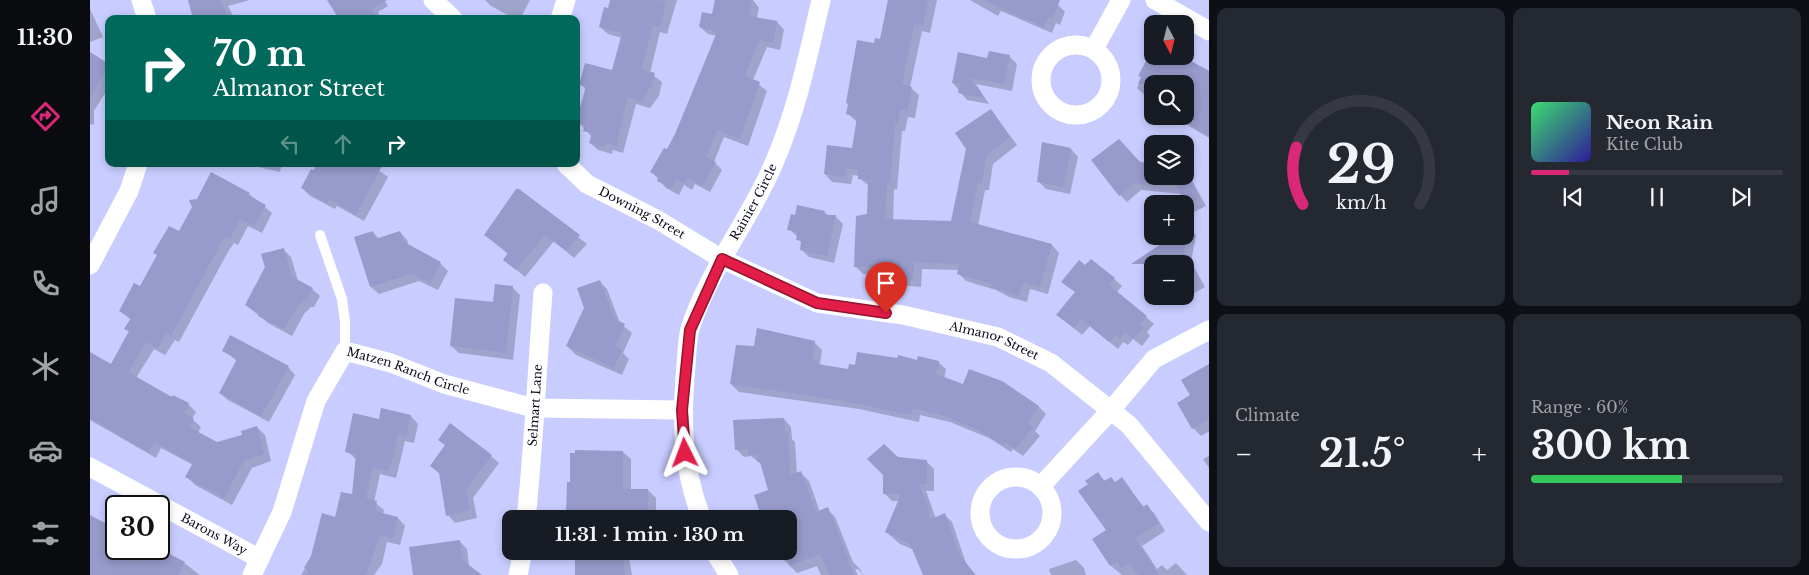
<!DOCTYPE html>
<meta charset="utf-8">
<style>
:root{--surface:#171b24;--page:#242831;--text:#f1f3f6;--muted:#9ea1a6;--line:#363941;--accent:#db2777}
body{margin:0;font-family:"Libre Baskerville",serif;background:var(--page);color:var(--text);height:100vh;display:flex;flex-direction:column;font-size:19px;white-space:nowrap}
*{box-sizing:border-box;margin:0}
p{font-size:16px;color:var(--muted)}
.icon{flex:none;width:28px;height:28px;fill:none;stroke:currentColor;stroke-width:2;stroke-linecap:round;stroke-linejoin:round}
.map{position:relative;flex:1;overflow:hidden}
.sheet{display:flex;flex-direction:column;gap:8px;padding:8px;background:#0d0f14;width:600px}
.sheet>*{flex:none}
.hud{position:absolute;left:15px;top:15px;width:475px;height:152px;border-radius:10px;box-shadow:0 2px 8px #0003;background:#00695c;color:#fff;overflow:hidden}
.needle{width:32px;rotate:173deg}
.fabs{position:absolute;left:1054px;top:15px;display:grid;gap:10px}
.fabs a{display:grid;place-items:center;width:50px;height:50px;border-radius:10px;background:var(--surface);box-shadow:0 2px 8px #0003;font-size:25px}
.speed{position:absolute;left:15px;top:495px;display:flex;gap:10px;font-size:25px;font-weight:700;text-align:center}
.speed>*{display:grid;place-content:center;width:65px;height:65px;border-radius:50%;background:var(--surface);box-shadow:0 2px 8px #0003;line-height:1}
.speed .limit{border:2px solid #111;border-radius:8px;background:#fff;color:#111}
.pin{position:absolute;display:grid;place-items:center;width:42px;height:42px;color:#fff;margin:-51px -21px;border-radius:50% 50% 50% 0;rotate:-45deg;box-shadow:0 0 5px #0007}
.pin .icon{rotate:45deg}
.me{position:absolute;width:55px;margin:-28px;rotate:357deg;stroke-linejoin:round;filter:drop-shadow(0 0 4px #0008)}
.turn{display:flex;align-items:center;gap:18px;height:105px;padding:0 25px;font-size:22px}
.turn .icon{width:65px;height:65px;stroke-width:2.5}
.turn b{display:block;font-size:35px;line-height:42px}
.lanes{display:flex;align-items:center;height:48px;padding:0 25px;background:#0003;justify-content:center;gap:25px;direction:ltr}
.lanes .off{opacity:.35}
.big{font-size:38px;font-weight:700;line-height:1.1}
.sheet .tile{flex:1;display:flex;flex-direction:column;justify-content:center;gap:8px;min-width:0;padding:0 18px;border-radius:10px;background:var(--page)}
.sheet .dial{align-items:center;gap:0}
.dial svg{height:130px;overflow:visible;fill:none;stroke:var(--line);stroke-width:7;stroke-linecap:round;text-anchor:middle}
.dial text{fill:var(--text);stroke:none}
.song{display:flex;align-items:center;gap:15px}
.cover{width:60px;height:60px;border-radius:8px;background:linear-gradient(135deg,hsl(140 70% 55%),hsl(250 70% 35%))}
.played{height:5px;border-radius:2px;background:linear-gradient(90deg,var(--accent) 15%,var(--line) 15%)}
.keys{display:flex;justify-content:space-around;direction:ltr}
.heat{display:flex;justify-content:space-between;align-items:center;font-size:28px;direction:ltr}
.charge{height:8px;border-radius:4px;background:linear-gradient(90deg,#34c759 60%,var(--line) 0)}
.sheet .tiles{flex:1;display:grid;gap:8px;grid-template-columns:repeat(2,1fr)}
.trip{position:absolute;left:412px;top:510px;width:295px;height:50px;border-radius:10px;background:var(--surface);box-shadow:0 2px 8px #0003;font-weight:700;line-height:50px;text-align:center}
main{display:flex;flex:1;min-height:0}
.dock{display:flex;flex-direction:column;width:90px;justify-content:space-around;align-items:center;background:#090b0e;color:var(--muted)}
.dock .icon{width:35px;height:35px}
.dock .active{color:var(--accent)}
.dock b{font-size:22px;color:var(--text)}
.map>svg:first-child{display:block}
.shadow{fill:#0003}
.building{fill:#979aca}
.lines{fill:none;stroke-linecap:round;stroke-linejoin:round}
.lane{stroke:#fff;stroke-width:10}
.street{stroke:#fff;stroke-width:19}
.route-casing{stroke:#92132f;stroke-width:12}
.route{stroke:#e11d48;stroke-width:9}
.labels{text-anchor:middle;stroke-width:4;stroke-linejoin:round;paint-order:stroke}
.street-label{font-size:12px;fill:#0b0c1c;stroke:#f0f1fb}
</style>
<main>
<nav class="dock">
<b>11:30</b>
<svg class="icon active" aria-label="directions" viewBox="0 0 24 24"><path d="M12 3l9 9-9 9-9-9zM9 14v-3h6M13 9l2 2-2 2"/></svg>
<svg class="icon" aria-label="music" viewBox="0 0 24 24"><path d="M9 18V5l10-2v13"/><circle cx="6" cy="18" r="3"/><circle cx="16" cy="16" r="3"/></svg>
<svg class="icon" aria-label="phone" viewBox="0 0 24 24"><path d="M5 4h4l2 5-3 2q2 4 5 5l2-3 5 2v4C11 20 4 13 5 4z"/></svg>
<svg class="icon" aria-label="climate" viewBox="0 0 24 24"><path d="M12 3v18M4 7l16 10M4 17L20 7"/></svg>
<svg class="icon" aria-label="car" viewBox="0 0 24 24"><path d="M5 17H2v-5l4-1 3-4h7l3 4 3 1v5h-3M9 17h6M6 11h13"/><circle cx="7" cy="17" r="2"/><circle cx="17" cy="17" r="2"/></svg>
<svg class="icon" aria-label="filters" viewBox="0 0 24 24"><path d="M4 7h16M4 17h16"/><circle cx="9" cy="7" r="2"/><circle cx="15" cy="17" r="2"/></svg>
</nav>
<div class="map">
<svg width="1119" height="575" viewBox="0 0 1119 575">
<rect width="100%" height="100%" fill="#c8ccff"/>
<path class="shadow" d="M100,0H160L138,6L145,19H118Z
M238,0H294L298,6L288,12L291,19H246L248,16Z
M395,0H440L430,19H425L401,6Z
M522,0H587L577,34L570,32L560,73L572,82L569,96L560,108L546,104L533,153L523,150L522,154L508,150L500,143L502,137L488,122L496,90L491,84L523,72L532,38L518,34L510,27Z
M630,0H663L669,8L667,18L687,22L694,30L690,50L677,47L663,80L677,91L658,146L634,137L624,162L632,170L620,192L605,184L602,190L594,185L589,195L576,188L562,172L586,135L627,36L618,34L610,27L623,15Z
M798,0H847L840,33L832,31L820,87L829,95L825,118L818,117L815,131H812L807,190L804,189L803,221L862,222L901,110L927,145L903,164L899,190H895L888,226L962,245L969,253L958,294L940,289L937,302L919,297L906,290L876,281L868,273L869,270L832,269L831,287L809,285L801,278L802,275L773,274L765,266L778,215L779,186L769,178V176L763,175L761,184L742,182L735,174L763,149L767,122L758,114L785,45L791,40Z
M880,0H969L967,4L975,12L970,25L966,23L962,33L911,11L908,16Z
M0,9L13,37L0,42Z
M0,54L19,66V87L4,111V125L0,124Z
M919,56L927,64L922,91L886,84L899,104L877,100L863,83L898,60Z
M1091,56L1119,71V138L1082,116H1095V84H1062V102L1047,88L1052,78L1050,76L1064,67Z
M981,149L988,157L980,194L956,189L948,181Z
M1050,163L1062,165V176H1095V167L1116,206L1104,212L1091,194L1051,190L1037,202L1030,195Z
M156,164H192L190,172Z
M228,164H280L298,177L274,221L247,206L245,209L220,196L212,188Z
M403,164H411L409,167Z
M133,179L159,194L182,213L172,233L158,226L148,245L144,243L139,250L89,342L85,340L75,355L64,349L46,378L82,399L98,404L106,412L102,419L111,427L108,433L127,443L153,436L167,427L175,435L181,461L162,468L142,505L105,485L97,477L103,465L71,448L66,458L0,420V354L22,365L40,332L36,329L41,320L30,311L50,288L68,256L64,253L90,233L107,200Z
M427,190L497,244L484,258L464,241L435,277L414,259L418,254L396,235Z
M734,212L739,216H745L753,224L744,263L719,257L711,249L712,244L708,237L699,229Z
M1095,226L1106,235L1101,262L1115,287L1089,302L1081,296H1095V264H1062V271L1053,257L1095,236Z
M283,232L289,239L310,232L317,240L319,247L350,263L358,271L348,290L329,281L289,294L281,287Z
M193,249L201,257L208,281L222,289L230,296L224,307H221L214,314L202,336L178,323L156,305Z
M995,267L1024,279L1032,286L1027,292L1064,324L1057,332L1060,336L1052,346L1043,339L1038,345L1033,342L1028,349L1000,326L992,335L968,315L986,293L973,281Z
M509,281L517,289L530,323L542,333L533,353L539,359L532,375L486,355L478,347Z
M422,287L430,295L423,360L369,353L361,346Z
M724,342L732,350L730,364L732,366L759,370L828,361L848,362L856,369L854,379L948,406L956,414L945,431L950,436L933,456L923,449L921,452L899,438L860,422L830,415L829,422L769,409L649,392L641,384L665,347Z
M133,350L198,367L205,375L179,422L138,400L130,393L147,361Z
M1119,372V433L1118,432L1111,436L1103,428L1102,396Z
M321,416L328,424L324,443L315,441L306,478L290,474L284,502L294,510L293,514L308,518L315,526L310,545L297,542L292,564L284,575H211L246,518L263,496L267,460L257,451L290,420Z
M694,419L701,427L702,439L705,442L707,474L711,473L719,481L730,512L737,509L745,517L763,562L770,569L773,575L768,569H765L768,575H731L727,566L707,573L691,557L689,551H699V519L680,491L672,465L661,456L654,457L646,449Z
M349,440L401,456L409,463L383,498L387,518L365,523L358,515L350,474L341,466L356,446Z
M533,452L541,459V490H558L566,498V517L484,519L477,513Z
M1119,456V468L1113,459Z
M807,459L836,461L844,469V491H836L846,519L855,515L862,522L876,563L886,575H835L824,550L810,544L796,532L809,501H802L794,493Z
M1008,474L1016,482L1025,483L1031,479L1054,507L1057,506L1064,513L1075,531L1052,546L1067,569L1072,565L1077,570L1086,563L1097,575H1032L1021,566L1004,539L1018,530L999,484Z
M0,517L26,532V549H40L63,560L94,563L110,575H0Z
M369,541L377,549L379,567L390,575H325Z
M486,551H538L542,575H487Z
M986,560L994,568L996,575H961L959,569Z"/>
<path class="building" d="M98,0H130L139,19H103Z
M237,0H297L282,10L287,19H249Z
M520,0H567L576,2L570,27L563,25L551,69L565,73L561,89L559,88L552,101L538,97L526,146L515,143L514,147L499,143L502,133L493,131L495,125L486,122L496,86L489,85L495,63L522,70L532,33L509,27L514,7L518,8Z
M625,0H662L659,16L687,21L683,43L669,40L655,76L670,82L650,139L627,130L616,157L626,162L612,186L597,178L594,183L586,179L581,188L567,181L569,177L560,172L574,148L577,149L585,134L627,32L609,27L612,12L622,14Z
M798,0H838L833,26L824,24L812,84L822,87L817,111L810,110L808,124H805L800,183L797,182L795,219L861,221L876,149L865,133L901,109L920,137L896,156L892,183H888L880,222L962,244L950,287L933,282L929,296L910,290L901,287L902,284L867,274L869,264L824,262L823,280L800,278L801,268L764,267L766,216L777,214L778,180L768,179V170L756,168L754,177L734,174L737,145L762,148L767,117L756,114L758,104L756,103L767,40L784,43L785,38L790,39Z
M893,0H970L962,19L958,17L954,27Z
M899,51L920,55L914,84L880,78L894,98L868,93L870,84L862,83L868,52L897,58Z
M0,52L19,64L0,98Z
M1068,56H1092L1119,71V136L1095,122V84H1048L1051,77L1048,76L1056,61L1063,65Z
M1029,139L1050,162L1062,163V185L1044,184L1029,196L1001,160Z
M952,142L981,148L973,187L947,182Z
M227,164H293L266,215L239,199L237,203L211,188L221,169L224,170Z
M121,172L160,193L158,195L176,205L164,226L150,219L140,238L136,236L131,243L81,336L77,333L67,348L56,342L38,372L82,397L83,395L99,403L94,413L104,419L99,427L127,442L152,435L151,431L167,426L174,454L154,460L134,498L95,477L103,463L64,442L58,452L0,418V352L21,364L39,331L34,329L41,318L29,311L44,283L50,286L67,255L63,253L79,226L89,231L102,207L99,200L107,199Z
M1081,176H1098L1110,198L1096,206Z
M426,189H429L490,235L476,251L455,235L426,270L413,260L418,253L394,235Z
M707,205L735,211L734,215H746L737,256L710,250L711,241L706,240L708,232L697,230L701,214L705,215Z
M283,231L285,239L310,231L314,242L351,262L340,283L321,274L280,287L264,237Z
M1075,236H1097L1094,253L1101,264H1041L1074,242Z
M194,248L201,276L223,288L216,300H213L207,307L194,329L168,316L169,314L155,305L175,267L171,254Z
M1001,259L1025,278L1019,285L1057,316L1050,324L1054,327L1043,339L1035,332L1030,339L1025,335L1019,342L991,319L984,328L966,315L985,292L971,282L989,260L995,265Z
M510,280L525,319L535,324L525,347L532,350L524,368L476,346L494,308L487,288Z
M405,284L423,286L416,353L360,346L365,298L403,302Z
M667,328L725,341L722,359L728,360L727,364L758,369L759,364L765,365L767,352L807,358L808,355L827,360L828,356L849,361L846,374L873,384L879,369L912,381L949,406L937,423L943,427L925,449L915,442L913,445L890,431L852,415L823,408L821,415L749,400L640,384L646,345L664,346Z
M140,335L199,366L171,416L129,393L147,359L132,351Z
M1119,364V419L1102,429L1087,403L1100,395L1091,380Z
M291,408L321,415L316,436L308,434L299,471L283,467L276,498L287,501L285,511L308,517L303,538L290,535L276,575H216L219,570L214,568L221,556L232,513L245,517L251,492L262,494L266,455L255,452L263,413L289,419Z
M694,418L695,433H698L700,475L711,471L726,512L738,507L764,575H740L730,554L699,566V519H672L664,495L678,490L670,462H667V455H658V449L645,450L643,420Z
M360,423L402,455L376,490L380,510L356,516L349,473L340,466L355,445L348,440Z
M794,444L808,457L837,460V484H829L839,510V520L855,513L869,554L885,575H833L820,544L795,532L811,494H793V475L777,459Z
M485,450L533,451V489H558V510H499V513H476L477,482H480V453H485Z
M1008,472L1014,481L1021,477L1025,482L1032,477L1053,507L1057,504L1069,523L1045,538L1069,575H1048L1039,563L1032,568L1027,562L1020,566L1002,539L1016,530L988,491L998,484L995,481Z
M0,515L26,529V549H70L95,562L88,575H0Z
M370,540L372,560L392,575H323L319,547Z
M485,551H533L535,575H485Z"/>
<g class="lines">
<path class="lane" d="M230,235L252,299L255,322V351"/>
<g class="street">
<path d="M51,0L57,19"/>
<path d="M343,0L363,19"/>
<path d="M1065,0L1119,31"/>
<path d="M470,19L476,0"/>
<circle cx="986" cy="80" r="35"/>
<path d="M1004,49L1031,0"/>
<path id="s1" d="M476,164L497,184L568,220L632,259L727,303L813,315L908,337L961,363L1039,425L1119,522"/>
<path d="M0,265L39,191L48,164"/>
<path id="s2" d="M0,467L170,559"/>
<circle cx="926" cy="513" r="36"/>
<path d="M951,486L1021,410L1064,359L1119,330"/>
<path id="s3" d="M436,519C444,444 447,368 453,293"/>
<path id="s4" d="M612,519C592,469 591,418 596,366C597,354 597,340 600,329C619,269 660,220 684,163C707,110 718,56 731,0"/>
<path d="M624,551L639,575"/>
<path id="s5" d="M162,575L192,512L226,401L255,351L301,363L354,384L444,408L592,410"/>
<path d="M428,575L433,551"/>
</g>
</g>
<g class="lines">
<g class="route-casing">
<path id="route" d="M595,453L592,410L600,330L632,259L727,303L796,313"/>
</g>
<use href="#route" class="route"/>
</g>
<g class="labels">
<g class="street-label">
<text dy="4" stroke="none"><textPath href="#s4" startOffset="335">Rainier Circle</textPath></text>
<text dy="4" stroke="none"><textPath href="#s1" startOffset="91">Downing Street</textPath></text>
<text dy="4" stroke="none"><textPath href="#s1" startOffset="470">Almanor Street</textPath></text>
<text dy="4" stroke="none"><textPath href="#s5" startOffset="310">Matzen Ranch Circle</textPath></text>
<text dy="4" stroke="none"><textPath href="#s3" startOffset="114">Selmart Lane</textPath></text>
<text dy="4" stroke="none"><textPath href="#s2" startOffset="141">Barons Way</textPath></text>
</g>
</g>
</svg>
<div class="fabs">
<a><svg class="needle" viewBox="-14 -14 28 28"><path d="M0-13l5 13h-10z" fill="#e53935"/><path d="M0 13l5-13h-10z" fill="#9ea1a6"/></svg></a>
<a><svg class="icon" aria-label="search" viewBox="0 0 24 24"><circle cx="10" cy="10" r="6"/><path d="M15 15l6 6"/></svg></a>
<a><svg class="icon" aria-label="layers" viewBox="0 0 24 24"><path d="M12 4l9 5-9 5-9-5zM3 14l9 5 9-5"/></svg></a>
<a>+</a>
<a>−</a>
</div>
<div class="speed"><div class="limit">30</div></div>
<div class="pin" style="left:796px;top:313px;background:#d93025"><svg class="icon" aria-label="arrive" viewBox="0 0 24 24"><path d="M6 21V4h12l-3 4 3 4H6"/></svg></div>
<svg class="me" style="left:595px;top:453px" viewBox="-20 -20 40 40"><path d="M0-17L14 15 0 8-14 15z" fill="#e11d48" stroke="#fff" stroke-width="4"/></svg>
<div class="trip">11:31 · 1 min · 130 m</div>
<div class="hud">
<div class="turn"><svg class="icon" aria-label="right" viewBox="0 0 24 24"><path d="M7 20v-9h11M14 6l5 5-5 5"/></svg><div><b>70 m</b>Almanor Street</div></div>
<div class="lanes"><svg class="icon off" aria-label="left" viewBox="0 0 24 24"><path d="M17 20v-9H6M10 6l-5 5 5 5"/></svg><svg class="icon off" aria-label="ahead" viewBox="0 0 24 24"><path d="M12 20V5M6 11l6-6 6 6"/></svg><svg class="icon" aria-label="right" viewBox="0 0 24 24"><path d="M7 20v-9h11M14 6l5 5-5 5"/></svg></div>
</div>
</div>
<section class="sheet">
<div class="tiles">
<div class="tile dial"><svg viewBox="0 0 100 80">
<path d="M14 69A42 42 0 1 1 86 69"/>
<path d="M14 69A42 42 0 0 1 10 34" stroke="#db2777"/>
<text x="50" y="56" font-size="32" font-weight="700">29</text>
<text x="50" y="72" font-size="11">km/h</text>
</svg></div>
<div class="tile">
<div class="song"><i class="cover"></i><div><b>Neon Rain</b><p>Kite Club</p></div></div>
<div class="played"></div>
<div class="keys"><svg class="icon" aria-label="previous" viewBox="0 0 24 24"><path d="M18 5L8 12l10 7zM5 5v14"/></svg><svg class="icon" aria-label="pause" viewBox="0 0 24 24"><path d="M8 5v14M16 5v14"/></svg><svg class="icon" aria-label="next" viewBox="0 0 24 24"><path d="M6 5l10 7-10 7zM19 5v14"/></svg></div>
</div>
<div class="tile"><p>Climate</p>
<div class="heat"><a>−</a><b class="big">21.5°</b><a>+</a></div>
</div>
<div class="tile"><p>Range · 60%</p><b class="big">300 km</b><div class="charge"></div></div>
</div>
</section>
</main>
